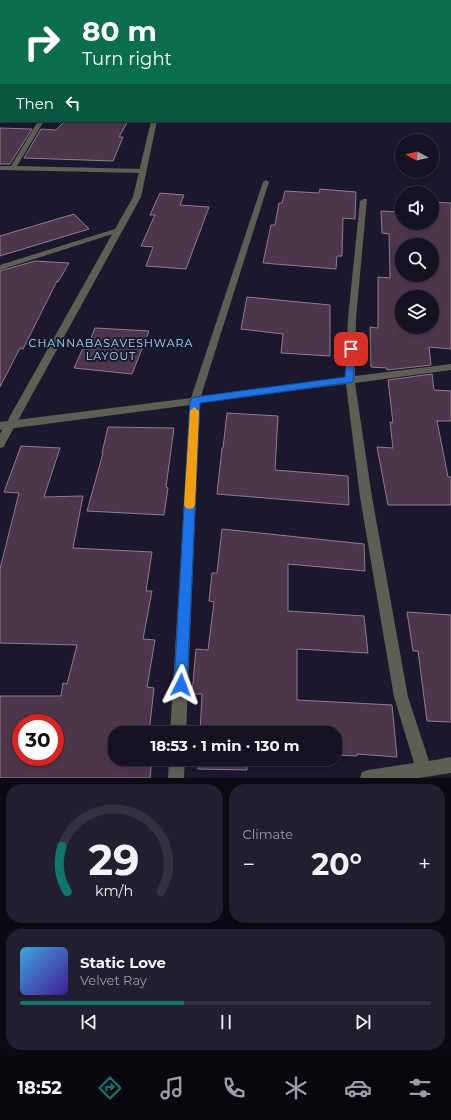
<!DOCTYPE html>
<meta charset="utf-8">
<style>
:root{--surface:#141122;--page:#211f2f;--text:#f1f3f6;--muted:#9d9da5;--line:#333140;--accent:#0f766e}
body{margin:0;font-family:Montserrat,sans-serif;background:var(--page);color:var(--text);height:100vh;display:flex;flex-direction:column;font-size:15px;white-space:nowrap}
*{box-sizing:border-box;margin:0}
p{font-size:13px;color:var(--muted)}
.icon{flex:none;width:22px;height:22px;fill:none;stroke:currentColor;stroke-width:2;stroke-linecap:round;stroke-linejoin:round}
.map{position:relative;height:778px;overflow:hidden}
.panel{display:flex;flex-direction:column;gap:6px;padding:6px;background:#0b0913;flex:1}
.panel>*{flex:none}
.top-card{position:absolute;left:0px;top:0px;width:451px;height:122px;box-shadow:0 2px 6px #0003,0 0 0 1px var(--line);background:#0b6e4f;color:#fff;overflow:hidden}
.needle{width:26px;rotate:278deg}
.buttons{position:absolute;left:395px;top:134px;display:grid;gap:8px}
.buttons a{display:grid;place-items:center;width:44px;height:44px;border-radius:50%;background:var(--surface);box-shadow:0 2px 6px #0003,0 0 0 1px var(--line);font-size:20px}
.speed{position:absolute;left:12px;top:714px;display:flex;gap:8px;font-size:20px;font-weight:700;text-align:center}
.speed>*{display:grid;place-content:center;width:52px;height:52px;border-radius:50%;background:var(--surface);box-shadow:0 2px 6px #0003,0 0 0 1px var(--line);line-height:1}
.speed .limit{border:6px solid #d22;background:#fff;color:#111}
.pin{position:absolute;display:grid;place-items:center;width:34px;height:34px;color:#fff;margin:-17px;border-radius:8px;box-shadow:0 2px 6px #0006}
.me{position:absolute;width:44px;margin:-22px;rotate:3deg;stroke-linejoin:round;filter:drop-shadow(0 0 3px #0008)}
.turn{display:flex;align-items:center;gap:14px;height:84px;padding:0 16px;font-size:18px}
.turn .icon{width:52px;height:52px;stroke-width:2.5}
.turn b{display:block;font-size:28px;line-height:34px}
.then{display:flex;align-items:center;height:38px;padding:0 16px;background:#0003;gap:8px;font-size:15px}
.big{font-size:30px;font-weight:700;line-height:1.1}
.panel .card{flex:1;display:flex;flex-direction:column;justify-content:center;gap:6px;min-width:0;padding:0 14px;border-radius:16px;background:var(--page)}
.panel .dial{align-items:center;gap:0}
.dial svg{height:104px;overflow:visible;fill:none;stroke:var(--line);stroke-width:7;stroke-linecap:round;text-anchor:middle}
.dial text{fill:var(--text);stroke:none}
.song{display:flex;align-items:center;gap:12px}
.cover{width:48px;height:48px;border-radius:6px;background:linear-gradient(135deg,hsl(200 70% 55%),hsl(260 70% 35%))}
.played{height:4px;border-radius:2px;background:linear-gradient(90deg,var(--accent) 40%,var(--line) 40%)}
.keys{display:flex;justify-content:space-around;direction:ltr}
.heat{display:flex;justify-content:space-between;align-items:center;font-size:22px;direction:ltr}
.panel .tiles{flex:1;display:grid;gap:6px;grid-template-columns:1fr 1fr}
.card:last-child{grid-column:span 2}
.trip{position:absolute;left:108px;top:726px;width:234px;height:40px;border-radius:16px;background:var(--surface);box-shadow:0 2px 6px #0003,0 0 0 1px var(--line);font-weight:700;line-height:40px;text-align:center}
.dock{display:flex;height:64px;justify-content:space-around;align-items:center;background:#08070e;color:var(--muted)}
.dock .icon{width:28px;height:28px}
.dock .active{color:var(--accent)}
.dock b{font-size:18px;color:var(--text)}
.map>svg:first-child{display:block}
.building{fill:#4c374a;stroke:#917a8f;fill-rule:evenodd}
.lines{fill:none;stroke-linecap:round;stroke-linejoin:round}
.minor{fill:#5e5f53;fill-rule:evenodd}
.tertiary{fill:#5e5f53;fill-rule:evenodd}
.route{fill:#1a73e8;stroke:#114b97}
.slow{fill:#f59e0b}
.labels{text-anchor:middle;stroke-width:4;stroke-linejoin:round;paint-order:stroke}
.neighbourhood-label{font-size:11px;letter-spacing:1px;fill:#98e1f9;stroke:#1b172d}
</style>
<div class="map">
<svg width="451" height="778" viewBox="0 0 451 778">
<rect width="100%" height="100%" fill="#1b172d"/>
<path class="building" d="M65,121H128L119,137H123L113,161L24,158L41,129L56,130Z
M0,128L32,129L10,164H0Z
M320,189L356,192L355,219L343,218L342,256H337L336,269L263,263L271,225H275L279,203H282L285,191L319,193Z
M160,193L184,195L180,205L209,207L186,269L146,266L153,247L141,246L155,215H150Z
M432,202L451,203V349L429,347L431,365L387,370V368L371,367L370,327L378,328V277L390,278L389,234L382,233L381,211L402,212V223H432ZM402,245H432V275H402ZM402,297H432V327H402Z
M74,214L89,229L0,256V236Z
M35,261L69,263L58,282L57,281L23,349L20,348L0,387V271Z
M247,297L330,305V356L281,353L283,334L241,329Z
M95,328L149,331L132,374L74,368L83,348H87Z
M432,374L434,390L451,391V421H437L448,477H451V505H388L377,447L393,448L390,422L393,423L388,380Z
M227,413L278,416L275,470L348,476L349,505L217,494L222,448H223Z
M108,427L174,428L166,487L168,488L164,515L87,511L103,453H102Z
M21,446L60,448L44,497L83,496L73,548L152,552L146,591H152L143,639L155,640L147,687L154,688L149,733H115V759H152L150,778H0V696H61L63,683L67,684L77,645L0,643V569L19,493L4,492ZM21,723H55V757H21Z
M222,529L364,544L365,571L288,564V611L364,616L368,653L297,649V700L392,705L397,757L357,754V756L335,755V733H200L202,694H192L196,649L208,650L214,602L209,601L212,573H217Z
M407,612L451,615V722L427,721L418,651H413Z
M199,759H247V770L198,769Z
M257,759H300V765Z"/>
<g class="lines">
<path class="minor" d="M0,0H4L0,3Z
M416,0H422L423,1H417Z
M450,12H451V14H450Z
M0,18H1V20H0Z
M450,34H451V36H450Z
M0,52H1V54H0Z
M450,59H451V62H450Z
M450,72H451V76H450Z
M0,83H1V87H0Z
M0,109H1V113H0Z
M38,121H44L17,166L143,169L146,171L143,173L0,170V166H11Z
M266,180L269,182L201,396L345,378L348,318L360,201L364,199H367L356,318L355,376L451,364V370L355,383L372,497L408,697L429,761L451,757V773L419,778H360L362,772L368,770L414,763L394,697L360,497L346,384L200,403L186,733H170L190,405L0,430V422L191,398L263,182Z
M115,229H118L122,231L0,270V265Z
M169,759H185L184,778H168Z"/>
<path class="tertiary" d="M151,121H157L141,197L5,444L4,447L0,448V434L133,197Z"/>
</g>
<path class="route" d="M351,346L355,349L353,382L200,403L187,685L185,690L181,692L176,690L174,685L190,400L195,397L345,377L347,349Z"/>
<path class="slow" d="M194,407L199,411L195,505L193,508L190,509L186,508L184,505L190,411Z"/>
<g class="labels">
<g class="neighbourhood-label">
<text x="111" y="347">CHANNABASAVESHWARA<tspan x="111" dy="13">LAYOUT</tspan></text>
</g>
</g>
</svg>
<div class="buttons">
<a><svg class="needle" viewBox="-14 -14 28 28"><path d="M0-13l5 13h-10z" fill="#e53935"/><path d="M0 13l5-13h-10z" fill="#9d9da5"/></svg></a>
<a><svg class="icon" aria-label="sound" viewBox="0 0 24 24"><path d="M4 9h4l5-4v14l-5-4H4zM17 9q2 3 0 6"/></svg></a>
<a><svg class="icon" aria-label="search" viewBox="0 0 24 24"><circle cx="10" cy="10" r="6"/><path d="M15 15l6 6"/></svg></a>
<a><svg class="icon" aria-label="layers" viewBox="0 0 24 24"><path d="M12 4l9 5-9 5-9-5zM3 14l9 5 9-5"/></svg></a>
</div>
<div class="speed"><div class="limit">30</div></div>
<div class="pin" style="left:351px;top:349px;background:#d93025"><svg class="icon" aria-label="arrive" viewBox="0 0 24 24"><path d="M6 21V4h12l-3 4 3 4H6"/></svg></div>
<svg class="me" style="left:181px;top:685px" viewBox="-20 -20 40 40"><path d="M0-17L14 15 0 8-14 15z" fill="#1a73e8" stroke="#fff" stroke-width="4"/></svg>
<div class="trip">18:53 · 1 min · 130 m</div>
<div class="top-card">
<div class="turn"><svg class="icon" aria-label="right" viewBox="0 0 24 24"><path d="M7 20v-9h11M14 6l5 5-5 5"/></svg><div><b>80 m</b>Turn right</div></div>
<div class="then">Then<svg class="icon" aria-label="left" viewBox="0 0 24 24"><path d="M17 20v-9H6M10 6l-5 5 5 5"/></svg></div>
</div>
</div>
<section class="panel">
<div class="tiles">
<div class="card dial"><svg viewBox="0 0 100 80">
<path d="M14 69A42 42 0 1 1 86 69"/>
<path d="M14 69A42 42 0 0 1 10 34" stroke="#0f766e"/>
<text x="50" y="56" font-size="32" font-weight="700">29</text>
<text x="50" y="72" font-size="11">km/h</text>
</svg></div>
<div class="card"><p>Climate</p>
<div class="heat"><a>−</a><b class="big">20°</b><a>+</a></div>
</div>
<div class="card">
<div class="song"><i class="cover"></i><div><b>Static Love</b><p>Velvet Ray</p></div></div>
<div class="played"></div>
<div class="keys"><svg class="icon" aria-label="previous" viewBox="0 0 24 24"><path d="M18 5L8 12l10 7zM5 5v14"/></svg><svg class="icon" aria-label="pause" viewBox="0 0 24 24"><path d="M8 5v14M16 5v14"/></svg><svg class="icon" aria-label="next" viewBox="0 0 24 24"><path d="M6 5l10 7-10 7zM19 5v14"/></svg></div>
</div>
</div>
</section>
<nav class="dock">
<b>18:52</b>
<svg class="icon active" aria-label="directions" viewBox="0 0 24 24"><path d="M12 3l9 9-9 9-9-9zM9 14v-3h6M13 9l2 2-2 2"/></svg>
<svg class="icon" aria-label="music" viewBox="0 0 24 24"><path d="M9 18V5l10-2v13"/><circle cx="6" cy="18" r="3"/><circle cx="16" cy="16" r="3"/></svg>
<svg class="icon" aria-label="phone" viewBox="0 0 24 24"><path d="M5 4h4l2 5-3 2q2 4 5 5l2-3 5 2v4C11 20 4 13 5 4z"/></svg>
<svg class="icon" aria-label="climate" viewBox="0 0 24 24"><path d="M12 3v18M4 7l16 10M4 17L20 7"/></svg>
<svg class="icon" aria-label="car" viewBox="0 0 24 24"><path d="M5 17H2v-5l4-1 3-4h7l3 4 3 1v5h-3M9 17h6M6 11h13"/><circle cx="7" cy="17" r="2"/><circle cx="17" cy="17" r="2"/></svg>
<svg class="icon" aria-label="filters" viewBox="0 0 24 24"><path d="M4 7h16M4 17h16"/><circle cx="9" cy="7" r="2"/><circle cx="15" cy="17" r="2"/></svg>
</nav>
